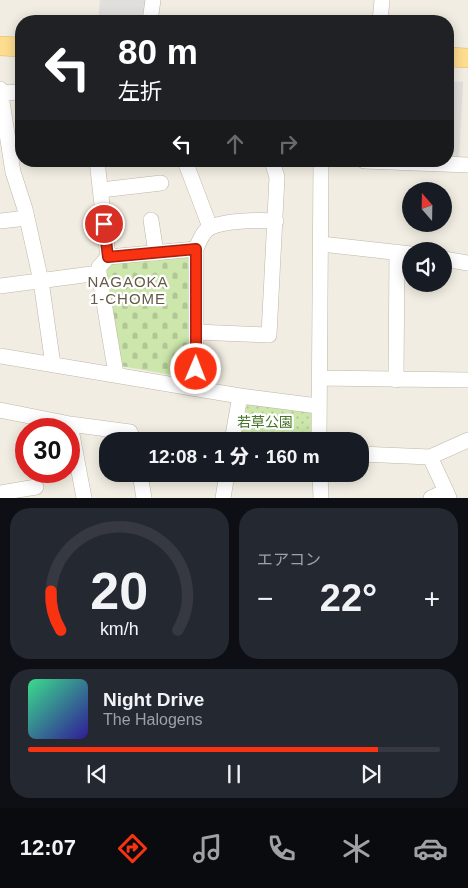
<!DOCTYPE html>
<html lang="ja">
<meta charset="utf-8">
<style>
:root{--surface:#171b24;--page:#242831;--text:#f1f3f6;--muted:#9ea1a6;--line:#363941;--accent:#f93312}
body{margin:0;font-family:Arial,"Noto Sans JP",sans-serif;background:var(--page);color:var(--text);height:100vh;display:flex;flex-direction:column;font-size:19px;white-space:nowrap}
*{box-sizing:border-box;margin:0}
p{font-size:16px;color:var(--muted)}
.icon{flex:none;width:28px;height:28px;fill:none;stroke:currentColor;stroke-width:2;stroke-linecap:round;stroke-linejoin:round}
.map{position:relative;height:498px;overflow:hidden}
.details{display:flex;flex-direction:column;gap:10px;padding:10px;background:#0d0f14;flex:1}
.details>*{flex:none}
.hud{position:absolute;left:15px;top:15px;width:439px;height:152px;border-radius:20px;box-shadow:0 2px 12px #0003;background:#202124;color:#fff;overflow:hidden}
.needle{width:32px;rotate:340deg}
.controls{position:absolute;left:402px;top:182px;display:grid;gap:10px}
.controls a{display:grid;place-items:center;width:50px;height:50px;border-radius:50%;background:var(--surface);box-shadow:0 2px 12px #0003;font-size:25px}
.speed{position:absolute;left:15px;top:418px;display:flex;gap:10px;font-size:25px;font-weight:700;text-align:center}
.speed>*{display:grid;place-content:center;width:65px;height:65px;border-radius:50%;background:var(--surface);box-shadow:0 2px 12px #0003;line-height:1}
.speed .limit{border:8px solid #d22;background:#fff;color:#111}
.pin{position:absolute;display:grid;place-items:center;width:42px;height:42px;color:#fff;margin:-21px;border:2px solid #fff;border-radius:50%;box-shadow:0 1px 5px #0007}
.me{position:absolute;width:55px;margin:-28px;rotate:1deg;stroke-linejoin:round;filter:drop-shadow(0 0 4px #0008)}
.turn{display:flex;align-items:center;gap:18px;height:105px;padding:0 20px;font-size:22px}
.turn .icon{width:65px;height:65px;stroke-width:2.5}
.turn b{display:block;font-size:35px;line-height:42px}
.lanes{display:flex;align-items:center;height:48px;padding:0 20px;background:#0003;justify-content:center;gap:25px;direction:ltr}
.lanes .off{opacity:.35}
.big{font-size:38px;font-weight:800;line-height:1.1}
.details .widget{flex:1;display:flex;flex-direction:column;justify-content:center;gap:8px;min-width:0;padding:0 18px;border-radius:20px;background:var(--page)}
.details .dial{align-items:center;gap:0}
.dial svg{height:130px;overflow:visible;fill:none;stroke:var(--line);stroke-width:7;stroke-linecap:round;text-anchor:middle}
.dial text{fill:var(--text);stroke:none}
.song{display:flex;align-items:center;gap:15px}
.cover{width:60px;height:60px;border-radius:8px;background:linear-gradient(135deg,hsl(150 70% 55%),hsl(250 70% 35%))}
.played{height:5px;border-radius:2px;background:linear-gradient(90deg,var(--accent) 85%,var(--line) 85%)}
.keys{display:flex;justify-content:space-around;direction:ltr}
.heat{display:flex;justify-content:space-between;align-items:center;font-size:28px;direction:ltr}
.details .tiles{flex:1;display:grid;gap:10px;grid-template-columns:1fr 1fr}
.widget:last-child{grid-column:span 2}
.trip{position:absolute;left:99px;top:432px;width:270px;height:50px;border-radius:20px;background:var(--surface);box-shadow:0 2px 12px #0003;font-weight:800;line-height:50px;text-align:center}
.menu{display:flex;height:80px;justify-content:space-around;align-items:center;background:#090b0e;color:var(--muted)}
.menu .icon{width:35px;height:35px}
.menu .on{color:var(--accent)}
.menu b{font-size:22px;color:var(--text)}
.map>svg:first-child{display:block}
.cemetery{fill:url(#cemetery-stones)}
.park{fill:url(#park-dots)}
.parking{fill:#e1dfdb}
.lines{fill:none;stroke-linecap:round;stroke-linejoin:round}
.minor-casing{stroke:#bfb7a8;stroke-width:16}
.major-casing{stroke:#e2ba60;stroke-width:20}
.minor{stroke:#fff;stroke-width:15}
.major{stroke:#fddd8f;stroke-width:19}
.route-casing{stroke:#a2210c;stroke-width:12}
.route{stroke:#f93312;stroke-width:9}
.labels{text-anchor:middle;stroke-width:4.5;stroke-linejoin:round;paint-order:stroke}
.park-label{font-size:14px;fill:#457327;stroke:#fff}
.neighbourhood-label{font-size:15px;letter-spacing:1px;fill:#655a4a;stroke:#fff}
</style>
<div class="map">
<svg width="468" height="498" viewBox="0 0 468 498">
<defs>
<pattern id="cemetery-stones" width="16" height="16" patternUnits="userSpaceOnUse" patternTransform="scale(1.25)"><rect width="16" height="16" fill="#cce6ab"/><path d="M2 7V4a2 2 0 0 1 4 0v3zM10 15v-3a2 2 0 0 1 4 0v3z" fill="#b0c694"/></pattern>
<pattern id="park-dots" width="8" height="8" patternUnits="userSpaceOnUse" patternTransform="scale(1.25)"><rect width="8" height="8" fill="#cce6ab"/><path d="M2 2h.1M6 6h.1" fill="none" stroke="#b0c694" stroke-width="1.8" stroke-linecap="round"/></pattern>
</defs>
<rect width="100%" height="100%" fill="#f1ede2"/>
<path class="cemetery" d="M190,253L189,378L121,366L103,267L106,262Z"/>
<path class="park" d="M248,400L315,413V441H240Z"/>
<path class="parking" d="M100,0H149L146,21H98Z
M448,81L463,82L459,159H448Z"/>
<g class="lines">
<g class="minor-casing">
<path id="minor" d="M150,21L153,0
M380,21L382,0
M0,89L13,172L25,209L41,281L53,365
M1,93L21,92
M97,161L108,257
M185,161L210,227
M364,161L468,165
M101,190L161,183
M151,220L156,253
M0,221L27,218
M321,244L411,254
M444,259L468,263
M99,273L116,374
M0,286L99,273V267L108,257L196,249
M196,332L269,335L277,177L272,161
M0,356L240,396L318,406
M319,378L468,380
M396,380L397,252
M196,388V249C199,242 202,233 208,229C221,220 260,220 276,221
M0,410L70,424L130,432L134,441
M70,424L84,498
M232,441L240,396
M319,441L321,161
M360,454L430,457L446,491
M430,457L468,440
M140,474L144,498
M320,474L321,498
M0,493L36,487
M223,498L227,474
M431,498L446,491L449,498"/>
</g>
<g class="major-casing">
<path id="major" d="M0,46L21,47
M448,57L468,58"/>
</g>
<use href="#minor" class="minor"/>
<use href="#major" class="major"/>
</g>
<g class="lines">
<g class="route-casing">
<path id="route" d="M104,224L108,257L196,249V369"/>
</g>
<use href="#route" class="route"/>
</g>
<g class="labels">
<g class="park-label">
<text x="265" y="427">若草公園</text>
</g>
<g class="neighbourhood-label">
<text x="128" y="287">NAGAOKA<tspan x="128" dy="17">1-CHOME</tspan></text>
</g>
</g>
</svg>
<div class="controls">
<a><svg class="needle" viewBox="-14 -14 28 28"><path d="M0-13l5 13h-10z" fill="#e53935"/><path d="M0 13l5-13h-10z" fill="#9ea1a6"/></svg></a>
<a><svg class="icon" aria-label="sound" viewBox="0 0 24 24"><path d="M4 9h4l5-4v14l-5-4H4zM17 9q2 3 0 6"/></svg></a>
</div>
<div class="speed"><div class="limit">30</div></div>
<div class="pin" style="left:104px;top:224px;background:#d93025"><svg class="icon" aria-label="arrive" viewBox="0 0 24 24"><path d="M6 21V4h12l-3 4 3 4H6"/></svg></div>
<svg class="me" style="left:196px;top:369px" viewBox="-20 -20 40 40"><circle r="17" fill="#f93312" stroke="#fff" stroke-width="3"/><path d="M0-11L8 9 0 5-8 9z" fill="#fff"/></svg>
<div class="trip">12:08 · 1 分 · 160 m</div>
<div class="hud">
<div class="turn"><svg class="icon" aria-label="left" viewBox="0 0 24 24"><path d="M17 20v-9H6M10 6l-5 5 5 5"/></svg><div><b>80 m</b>左折</div></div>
<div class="lanes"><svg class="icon" aria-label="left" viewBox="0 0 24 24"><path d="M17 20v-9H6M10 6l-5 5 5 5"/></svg><svg class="icon off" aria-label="ahead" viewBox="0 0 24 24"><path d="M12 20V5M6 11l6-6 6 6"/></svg><svg class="icon off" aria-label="right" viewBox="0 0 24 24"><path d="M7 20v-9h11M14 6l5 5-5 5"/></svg></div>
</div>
</div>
<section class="details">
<div class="tiles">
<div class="widget dial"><svg viewBox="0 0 100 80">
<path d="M14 69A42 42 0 1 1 86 69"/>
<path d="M14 69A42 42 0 0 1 8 45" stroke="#f93312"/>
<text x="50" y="56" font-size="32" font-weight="700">20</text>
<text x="50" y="72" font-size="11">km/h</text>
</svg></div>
<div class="widget"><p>エアコン</p>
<div class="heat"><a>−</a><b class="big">22°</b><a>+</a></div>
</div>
<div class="widget">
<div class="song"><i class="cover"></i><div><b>Night Drive</b><p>The Halogens</p></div></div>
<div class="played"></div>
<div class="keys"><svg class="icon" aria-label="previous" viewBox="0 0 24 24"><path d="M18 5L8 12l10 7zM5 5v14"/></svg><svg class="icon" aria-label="pause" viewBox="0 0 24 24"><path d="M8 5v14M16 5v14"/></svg><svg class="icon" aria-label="next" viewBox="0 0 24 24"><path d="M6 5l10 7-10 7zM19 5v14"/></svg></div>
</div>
</div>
</section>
<nav class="menu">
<b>12:07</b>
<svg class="icon on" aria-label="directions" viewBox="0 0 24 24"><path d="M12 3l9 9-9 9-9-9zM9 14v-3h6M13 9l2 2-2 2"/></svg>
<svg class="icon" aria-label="music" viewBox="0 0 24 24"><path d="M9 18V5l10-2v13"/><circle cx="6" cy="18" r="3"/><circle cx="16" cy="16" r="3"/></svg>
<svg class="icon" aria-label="phone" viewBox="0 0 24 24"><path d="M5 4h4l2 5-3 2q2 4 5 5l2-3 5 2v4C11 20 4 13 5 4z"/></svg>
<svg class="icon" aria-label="climate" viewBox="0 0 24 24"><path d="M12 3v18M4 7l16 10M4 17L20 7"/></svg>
<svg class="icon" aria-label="car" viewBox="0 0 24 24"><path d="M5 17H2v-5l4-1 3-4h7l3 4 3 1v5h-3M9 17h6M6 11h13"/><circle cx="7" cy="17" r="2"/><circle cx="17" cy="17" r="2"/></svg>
</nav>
